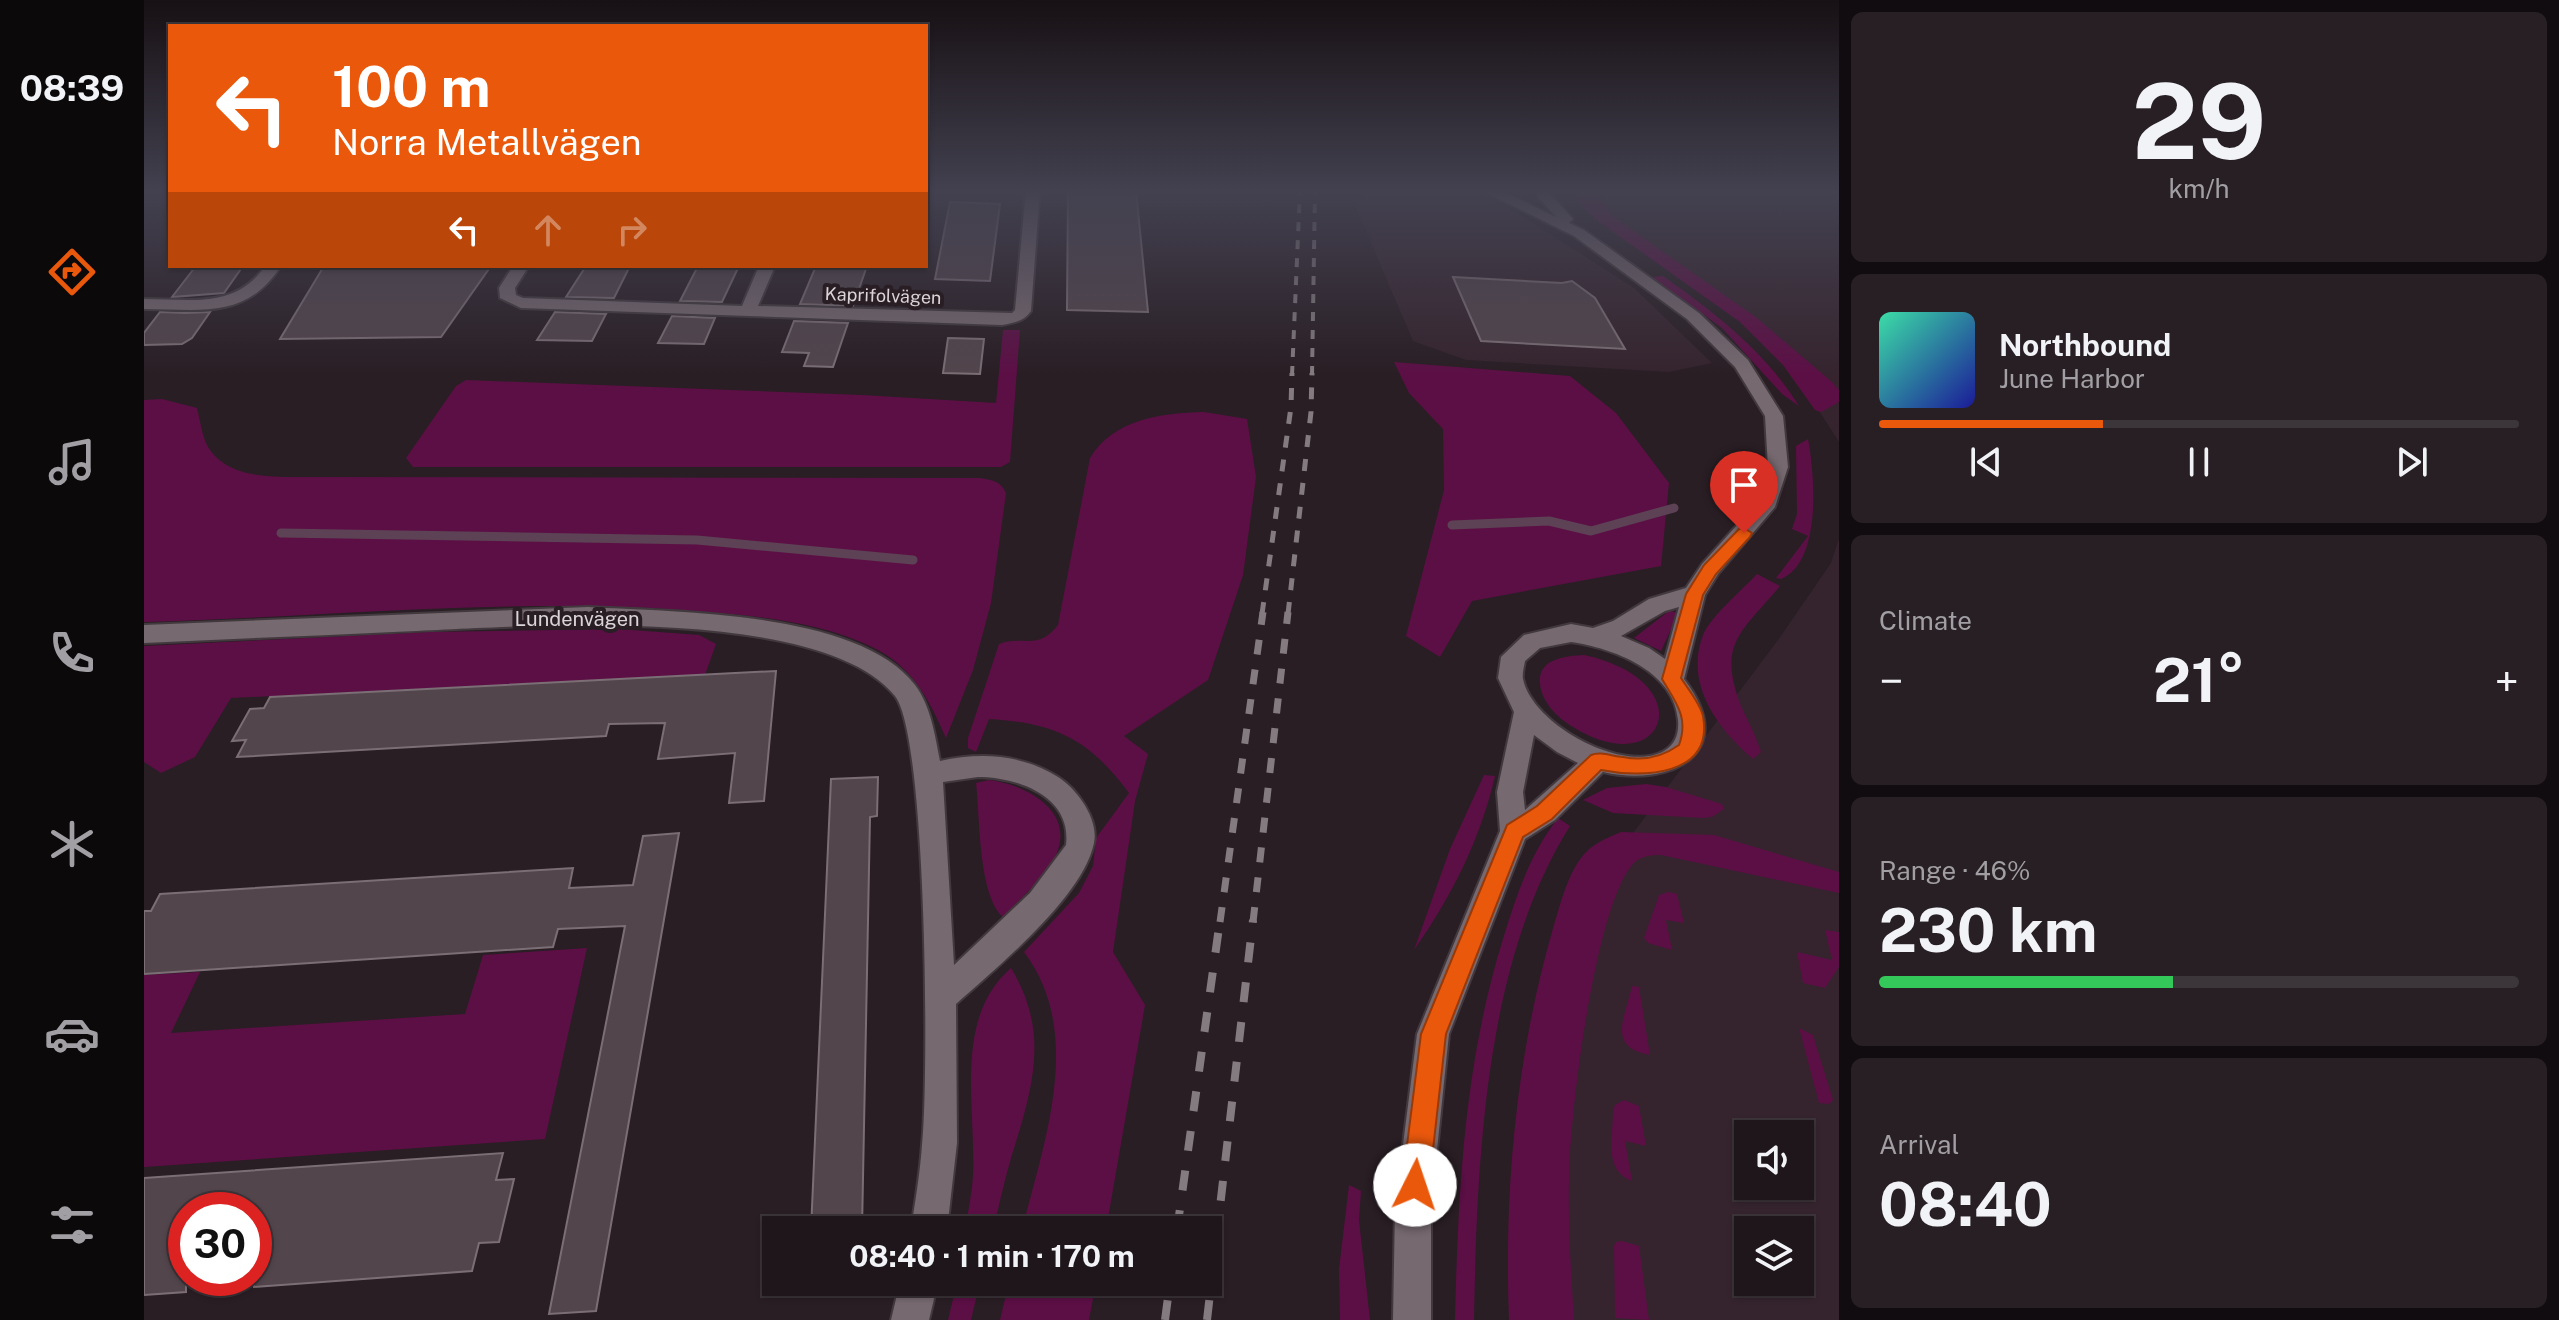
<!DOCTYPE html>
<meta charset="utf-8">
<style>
:root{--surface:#1f161b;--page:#271f24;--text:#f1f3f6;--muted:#a19fa3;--line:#3c353a;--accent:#ea580c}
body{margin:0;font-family:"Public Sans",sans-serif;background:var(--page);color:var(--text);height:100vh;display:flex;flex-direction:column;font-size:30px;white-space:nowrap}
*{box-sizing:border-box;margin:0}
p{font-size:26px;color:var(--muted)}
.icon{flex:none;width:44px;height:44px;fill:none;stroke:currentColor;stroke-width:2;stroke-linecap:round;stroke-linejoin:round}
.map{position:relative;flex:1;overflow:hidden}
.side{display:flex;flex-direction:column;gap:12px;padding:12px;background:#110c0f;width:720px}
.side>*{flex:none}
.banner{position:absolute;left:24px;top:24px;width:760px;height:244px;border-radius:0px;box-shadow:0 2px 6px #0004,0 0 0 2px var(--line);background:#ea580c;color:#fff;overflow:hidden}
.tools{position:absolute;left:1590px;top:1120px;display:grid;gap:16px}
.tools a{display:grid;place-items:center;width:80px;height:80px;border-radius:0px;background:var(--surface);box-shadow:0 2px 6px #0004,0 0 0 2px var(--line);font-size:40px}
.speed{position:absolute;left:24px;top:1192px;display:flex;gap:16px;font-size:40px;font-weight:700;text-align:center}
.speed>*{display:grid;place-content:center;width:104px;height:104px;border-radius:50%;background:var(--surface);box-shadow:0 2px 6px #0004,0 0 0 2px var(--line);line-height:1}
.speed .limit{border:12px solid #d22;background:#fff;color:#111}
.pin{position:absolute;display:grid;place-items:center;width:68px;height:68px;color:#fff;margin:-82px -34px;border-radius:50% 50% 50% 0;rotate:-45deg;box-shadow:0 0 8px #0007}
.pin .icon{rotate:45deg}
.me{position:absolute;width:88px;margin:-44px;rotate:4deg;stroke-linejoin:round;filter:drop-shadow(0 0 6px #0008)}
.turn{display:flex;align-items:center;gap:28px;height:168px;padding:0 32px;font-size:36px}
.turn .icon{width:104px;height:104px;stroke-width:2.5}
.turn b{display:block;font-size:56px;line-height:68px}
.lanes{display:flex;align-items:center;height:76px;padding:0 32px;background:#0003;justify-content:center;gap:40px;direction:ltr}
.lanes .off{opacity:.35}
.big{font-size:60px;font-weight:700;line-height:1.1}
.side .widget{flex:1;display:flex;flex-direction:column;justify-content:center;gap:12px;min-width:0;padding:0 28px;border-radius:12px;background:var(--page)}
.side .dial{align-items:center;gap:0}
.dial b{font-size:104px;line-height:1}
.song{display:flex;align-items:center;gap:24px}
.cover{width:96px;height:96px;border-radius:12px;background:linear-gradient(135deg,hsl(160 70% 55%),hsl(240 70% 35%))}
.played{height:8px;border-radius:4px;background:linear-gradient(90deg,var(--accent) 35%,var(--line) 35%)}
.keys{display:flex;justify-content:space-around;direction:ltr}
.heat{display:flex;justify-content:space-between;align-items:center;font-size:44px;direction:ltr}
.charge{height:12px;border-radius:6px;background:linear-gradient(90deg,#34c759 46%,var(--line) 0)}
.trip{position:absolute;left:618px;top:1216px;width:460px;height:80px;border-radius:0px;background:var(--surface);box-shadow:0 2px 6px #0004,0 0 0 2px var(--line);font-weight:700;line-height:80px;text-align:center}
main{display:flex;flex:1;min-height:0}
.tab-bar{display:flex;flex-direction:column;width:144px;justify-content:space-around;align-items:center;background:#0c090b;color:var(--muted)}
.tab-bar .icon{width:56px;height:56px}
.tab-bar .current{color:var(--accent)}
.tab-bar b{font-size:36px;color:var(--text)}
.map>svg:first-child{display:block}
.built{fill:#35242e;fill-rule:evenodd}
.green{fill:#5c0f45}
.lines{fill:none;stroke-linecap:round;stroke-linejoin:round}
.stream{stroke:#5d4154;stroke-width:9}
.building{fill:#52454c;stroke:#7b6e75;stroke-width:2}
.minor-casing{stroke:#42393e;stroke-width:4}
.minor{fill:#766970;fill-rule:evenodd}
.rail-far3{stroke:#847b80;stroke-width:4;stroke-dasharray:9 9;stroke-linecap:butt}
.rail-far2{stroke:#847b80;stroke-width:5;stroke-dasharray:12 12;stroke-linecap:butt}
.rail-far1{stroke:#847b80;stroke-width:7;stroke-dasharray:15 15;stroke-linecap:butt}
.rail{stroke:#847b80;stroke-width:8;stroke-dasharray:20 20;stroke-linecap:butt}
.route{fill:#ea580c;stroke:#983908;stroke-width:2}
.labels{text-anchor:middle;stroke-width:8;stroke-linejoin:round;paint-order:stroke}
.far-street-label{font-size:18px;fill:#dad3d7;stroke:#291e24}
.street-label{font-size:20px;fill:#dad3d7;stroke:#291e24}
</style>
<main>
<nav class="tab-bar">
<b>08:39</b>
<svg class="icon current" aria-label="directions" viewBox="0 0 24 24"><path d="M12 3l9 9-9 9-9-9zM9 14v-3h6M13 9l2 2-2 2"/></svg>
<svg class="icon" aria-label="music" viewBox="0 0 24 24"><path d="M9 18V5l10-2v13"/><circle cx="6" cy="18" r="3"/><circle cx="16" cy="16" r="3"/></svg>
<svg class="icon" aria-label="phone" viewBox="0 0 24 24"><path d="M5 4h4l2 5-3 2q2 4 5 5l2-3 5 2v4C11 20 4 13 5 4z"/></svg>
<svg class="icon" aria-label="climate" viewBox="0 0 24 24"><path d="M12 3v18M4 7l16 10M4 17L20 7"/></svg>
<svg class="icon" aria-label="car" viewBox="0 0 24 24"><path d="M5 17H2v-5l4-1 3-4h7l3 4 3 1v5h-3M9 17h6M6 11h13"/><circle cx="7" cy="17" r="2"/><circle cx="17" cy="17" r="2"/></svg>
<svg class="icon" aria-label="filters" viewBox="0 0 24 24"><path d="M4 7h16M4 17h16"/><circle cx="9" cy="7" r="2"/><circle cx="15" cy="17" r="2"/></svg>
</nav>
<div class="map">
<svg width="1695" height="1320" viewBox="0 0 1695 1320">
<rect width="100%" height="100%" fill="#291e24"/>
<path class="built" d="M1445,190H1695V442L1645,364L1582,308L1449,213Z
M1264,192L1321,193L1364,207L1490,288L1568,363L1525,372L1322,360L1269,341L1211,205L1226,193Z
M1695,539V1320H1396L1465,865L1634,640L1687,563ZM1604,1134H1656V1186H1604ZM1604,1230H1656V1282H1604Z"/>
<path class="green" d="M1434,190H1454L1467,215L1613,318L1688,382L1695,390V402L1677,412L1671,410L1639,365L1596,322L1451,219L1432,200Z
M1519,276C1571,313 1620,350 1655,406L1638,394L1578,328L1508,277Z
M859,330H876L866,462L857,467H269L262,458L312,386L322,380L718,395L852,403Z
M1250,362L1426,376L1472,413L1525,483L1517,566L1328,601L1296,657L1262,636L1300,490L1299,429L1265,393Z
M18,399L53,408C56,420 58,435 63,445C84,483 138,476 175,477L836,478C848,480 857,481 862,493L847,603L829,670L802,738C785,699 768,666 728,647C671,619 601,615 539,610C359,598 179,617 0,622V400Z
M1060,412L1103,419L1112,477L1099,575L1064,680L980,736L1004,754L991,801L969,952L1001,1005L962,1230H878C900,1141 941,1033 880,952L935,893L949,866L952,838L985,793C945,739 911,723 845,719L832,752L824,748V738L855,644C879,635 894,651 914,625L946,458C970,419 1017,413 1060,412Z
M1664,439C1671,475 1678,562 1637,579L1632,578L1664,536L1648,529L1653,514L1652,446Z
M1613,574L1636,586C1597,633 1573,643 1597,706C1604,721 1612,736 1617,752L1609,759C1574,729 1540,684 1559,635C1566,617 1599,589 1613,574Z
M1526,610L1534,614L1517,651L1490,638Z
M474,629L555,635L572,644L561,675L87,698L51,757L17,773L0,762V646L285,632Z
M1440,655C1560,681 1521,784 1429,727C1414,718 1398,703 1396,684C1393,659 1421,656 1440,655Z
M1340,775L1351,776C1336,840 1308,896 1270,950L1306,849Z
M845,780C881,784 932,811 912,855C902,878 876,898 859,917C834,895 836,816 832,783Z
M1502,784L1522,787L1578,804L1580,809L1568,817L1559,818L1469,813L1439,800L1463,788Z
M1414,818L1426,826C1340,963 1333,1162 1330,1320H1311C1314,1191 1320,1064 1359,939C1372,896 1386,854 1414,818Z
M1477,832L1570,835L1695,872V893L1517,855C1507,855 1496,856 1489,864C1451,905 1425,1119 1425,1179C1424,1226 1427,1273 1430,1320H1365C1360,1189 1372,1058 1408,932C1415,909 1422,878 1437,858C1447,844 1461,839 1477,832Z
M1524,892L1533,894L1540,923L1522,920L1528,950L1504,943L1500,938L1515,895Z
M1681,930L1695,932V967L1681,988L1659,983L1653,952L1688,960Z
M443,948L401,1139L0,1167V975L56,972L27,1033L321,1014L339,955Z
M867,968C907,1033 888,1090 867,1158C860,1182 855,1206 849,1230H821C824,1212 828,1193 829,1175C832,1107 809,1018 867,968Z
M1488,986L1495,987L1506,1055C1462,1047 1481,1018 1488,986Z
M1655,1028L1669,1035L1689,1100L1685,1104L1675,1103Z
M1480,1100L1495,1106L1502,1146L1481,1141L1488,1181C1459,1170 1469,1138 1469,1111L1471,1105Z
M1205,1185L1217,1191L1215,1220L1226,1320H1196L1195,1269Z
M1478,1241L1495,1246L1505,1320L1471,1318L1470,1246L1472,1242Z
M813,1282H836L827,1320H804Z
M865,1282H952L945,1320H856Z"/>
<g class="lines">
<path class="stream" d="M1308,525L1405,521L1447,531L1530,508
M137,533L553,540L769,560"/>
</g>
<path class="building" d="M924,190H992L1004,312L923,310Z
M806,202L856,204L846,281L791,279Z
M52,266H99L80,293L28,297Z
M180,266H347L297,337L136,339Z
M442,266H486L470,298L422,297Z
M554,266H595L578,302L536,301Z
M672,266H723L709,306L656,304Z
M1309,277L1418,283L1428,281L1451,298L1481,349L1337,341Z
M16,312L41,313L66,312L48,338L38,344L0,345V333Z
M411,312L462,314L448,341L393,340Z
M528,316L571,318L560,344L514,343Z
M650,321L704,323L689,367L660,366L665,353L638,352Z
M804,338L840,339L836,374L799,373Z
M632,671L620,801L585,803L591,753L514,759L521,723L465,724L462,736L93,757L102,740L88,741L106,709L120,708L126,697Z
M734,777L733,816L726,817L718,1230H667L687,779Z
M535,833L452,1311L405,1314L481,926L414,929L409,947L0,974V911H7L16,894L429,868L425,888L489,885L499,836Z
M359,1153L352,1180L370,1179L355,1242L335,1243L328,1271L110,1287V1210H42V1292L0,1295V1178Z"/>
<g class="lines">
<g class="minor-casing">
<path id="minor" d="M882,190H896L887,311C879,322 871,322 858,325L377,308L356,298L355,288L369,266H385L371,288L372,295L379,298L598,306L615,266H631L614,306L868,313L871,310Z
M1337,190H1355L1412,217L1393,196V190H1407V195L1429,219L1425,223L1440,230L1555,313L1604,360L1639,416L1644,467L1631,507L1574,574L1561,595L1540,679C1596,752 1528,788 1459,772L1411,820L1381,839L1305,1034L1287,1208V1320H1249L1251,1208L1273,1034L1356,831L1353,792L1370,712L1354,678L1357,657L1380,635L1427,624L1449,628L1469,621L1505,599L1542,588L1558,564L1611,505L1624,467L1621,416L1591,367L1543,319L1430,236ZM1535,607L1521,659L1505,648L1477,636L1521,611ZM1427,642C1468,648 1530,670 1534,720C1535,733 1532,744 1520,751C1479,774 1388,724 1379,679C1378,674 1380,667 1381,661L1396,648ZM1390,735L1413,752L1434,763L1381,810L1379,792Z
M121,266H137C102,320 57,309 0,309V299C46,299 92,309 121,266Z
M444,607C530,612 715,611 771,685C787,706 791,736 796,761C837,752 877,754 914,777C933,789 955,819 950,843C939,897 853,967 812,1004L813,1143L803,1230H767C771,1202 776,1174 778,1145C785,1081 783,736 751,696C675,602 364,627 249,632C166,636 83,639 0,643V625ZM834,777C873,777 928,796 922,845L886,893L810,965L799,782Z
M756,1282H794L785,1320H747Z"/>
</g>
<use href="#minor" class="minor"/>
<path class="rail-far3" d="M1148,375L1156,190
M1168,375L1171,190"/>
<path class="rail-far2" d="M1118,614L1147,407L1148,373
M1144,614L1167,412L1168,373"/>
<path class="rail-far1" d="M1076,922L1119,612
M1109,922L1144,612"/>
<path class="rail" d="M1033,1230L1076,920
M1021,1320L1026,1282
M1063,1320L1109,920"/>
</g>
<linearGradient id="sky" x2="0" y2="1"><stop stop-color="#171014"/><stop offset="0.51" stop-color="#434150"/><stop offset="1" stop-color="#434150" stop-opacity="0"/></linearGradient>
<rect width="1695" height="375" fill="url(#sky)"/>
<path class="route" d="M1600,528L1608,533L1606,537L1572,574L1559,595L1537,678C1544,689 1556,703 1559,716C1570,777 1497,778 1457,770L1408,819L1379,837L1302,1034L1285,1185L1281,1195L1271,1198L1262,1195L1258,1185L1277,1034L1363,825L1393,806L1447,755C1457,751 1467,756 1479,757C1498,761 1518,757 1535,745C1545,717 1532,703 1518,679L1542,594L1560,565L1595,529Z"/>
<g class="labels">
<g class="far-street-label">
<text transform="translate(739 296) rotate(2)" y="6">Kaprifolvägen</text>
</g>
<g class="street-label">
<text x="433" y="626">Lundenvägen</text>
</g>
</g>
</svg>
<div class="tools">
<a><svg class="icon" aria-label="sound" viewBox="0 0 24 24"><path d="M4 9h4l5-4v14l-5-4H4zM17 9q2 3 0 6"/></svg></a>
<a><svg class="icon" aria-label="layers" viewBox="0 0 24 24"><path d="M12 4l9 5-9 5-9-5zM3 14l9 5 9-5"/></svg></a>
</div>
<div class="speed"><div class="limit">30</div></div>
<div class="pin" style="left:1600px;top:533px;background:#d93025"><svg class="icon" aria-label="arrive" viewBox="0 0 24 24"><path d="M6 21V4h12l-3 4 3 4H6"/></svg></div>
<svg class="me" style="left:1271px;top:1185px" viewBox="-20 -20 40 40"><circle r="19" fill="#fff"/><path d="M0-13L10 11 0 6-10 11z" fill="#ea580c"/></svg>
<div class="trip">08:40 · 1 min · 170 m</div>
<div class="banner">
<div class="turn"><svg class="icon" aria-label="left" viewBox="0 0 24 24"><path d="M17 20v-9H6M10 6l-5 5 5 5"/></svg><div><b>100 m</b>Norra Metallvägen</div></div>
<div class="lanes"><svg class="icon" aria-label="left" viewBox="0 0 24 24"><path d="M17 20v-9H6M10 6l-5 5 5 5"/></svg><svg class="icon off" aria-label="ahead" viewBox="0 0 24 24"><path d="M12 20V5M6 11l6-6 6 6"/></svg><svg class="icon off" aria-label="right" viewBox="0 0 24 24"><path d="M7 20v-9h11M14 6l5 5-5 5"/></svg></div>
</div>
</div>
<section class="side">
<div class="widget dial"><b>29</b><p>km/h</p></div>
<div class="widget">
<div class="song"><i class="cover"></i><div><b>Northbound</b><p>June Harbor</p></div></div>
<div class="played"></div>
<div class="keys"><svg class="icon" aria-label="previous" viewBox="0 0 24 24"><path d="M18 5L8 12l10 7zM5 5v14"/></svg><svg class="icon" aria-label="pause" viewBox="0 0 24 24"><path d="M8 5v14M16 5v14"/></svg><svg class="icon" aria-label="next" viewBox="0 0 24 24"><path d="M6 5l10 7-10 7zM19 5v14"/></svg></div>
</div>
<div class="widget"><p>Climate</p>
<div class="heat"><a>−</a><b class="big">21°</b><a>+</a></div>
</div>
<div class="widget"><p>Range · 46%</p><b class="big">230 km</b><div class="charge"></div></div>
<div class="widget"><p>Arrival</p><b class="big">08:40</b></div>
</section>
</main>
